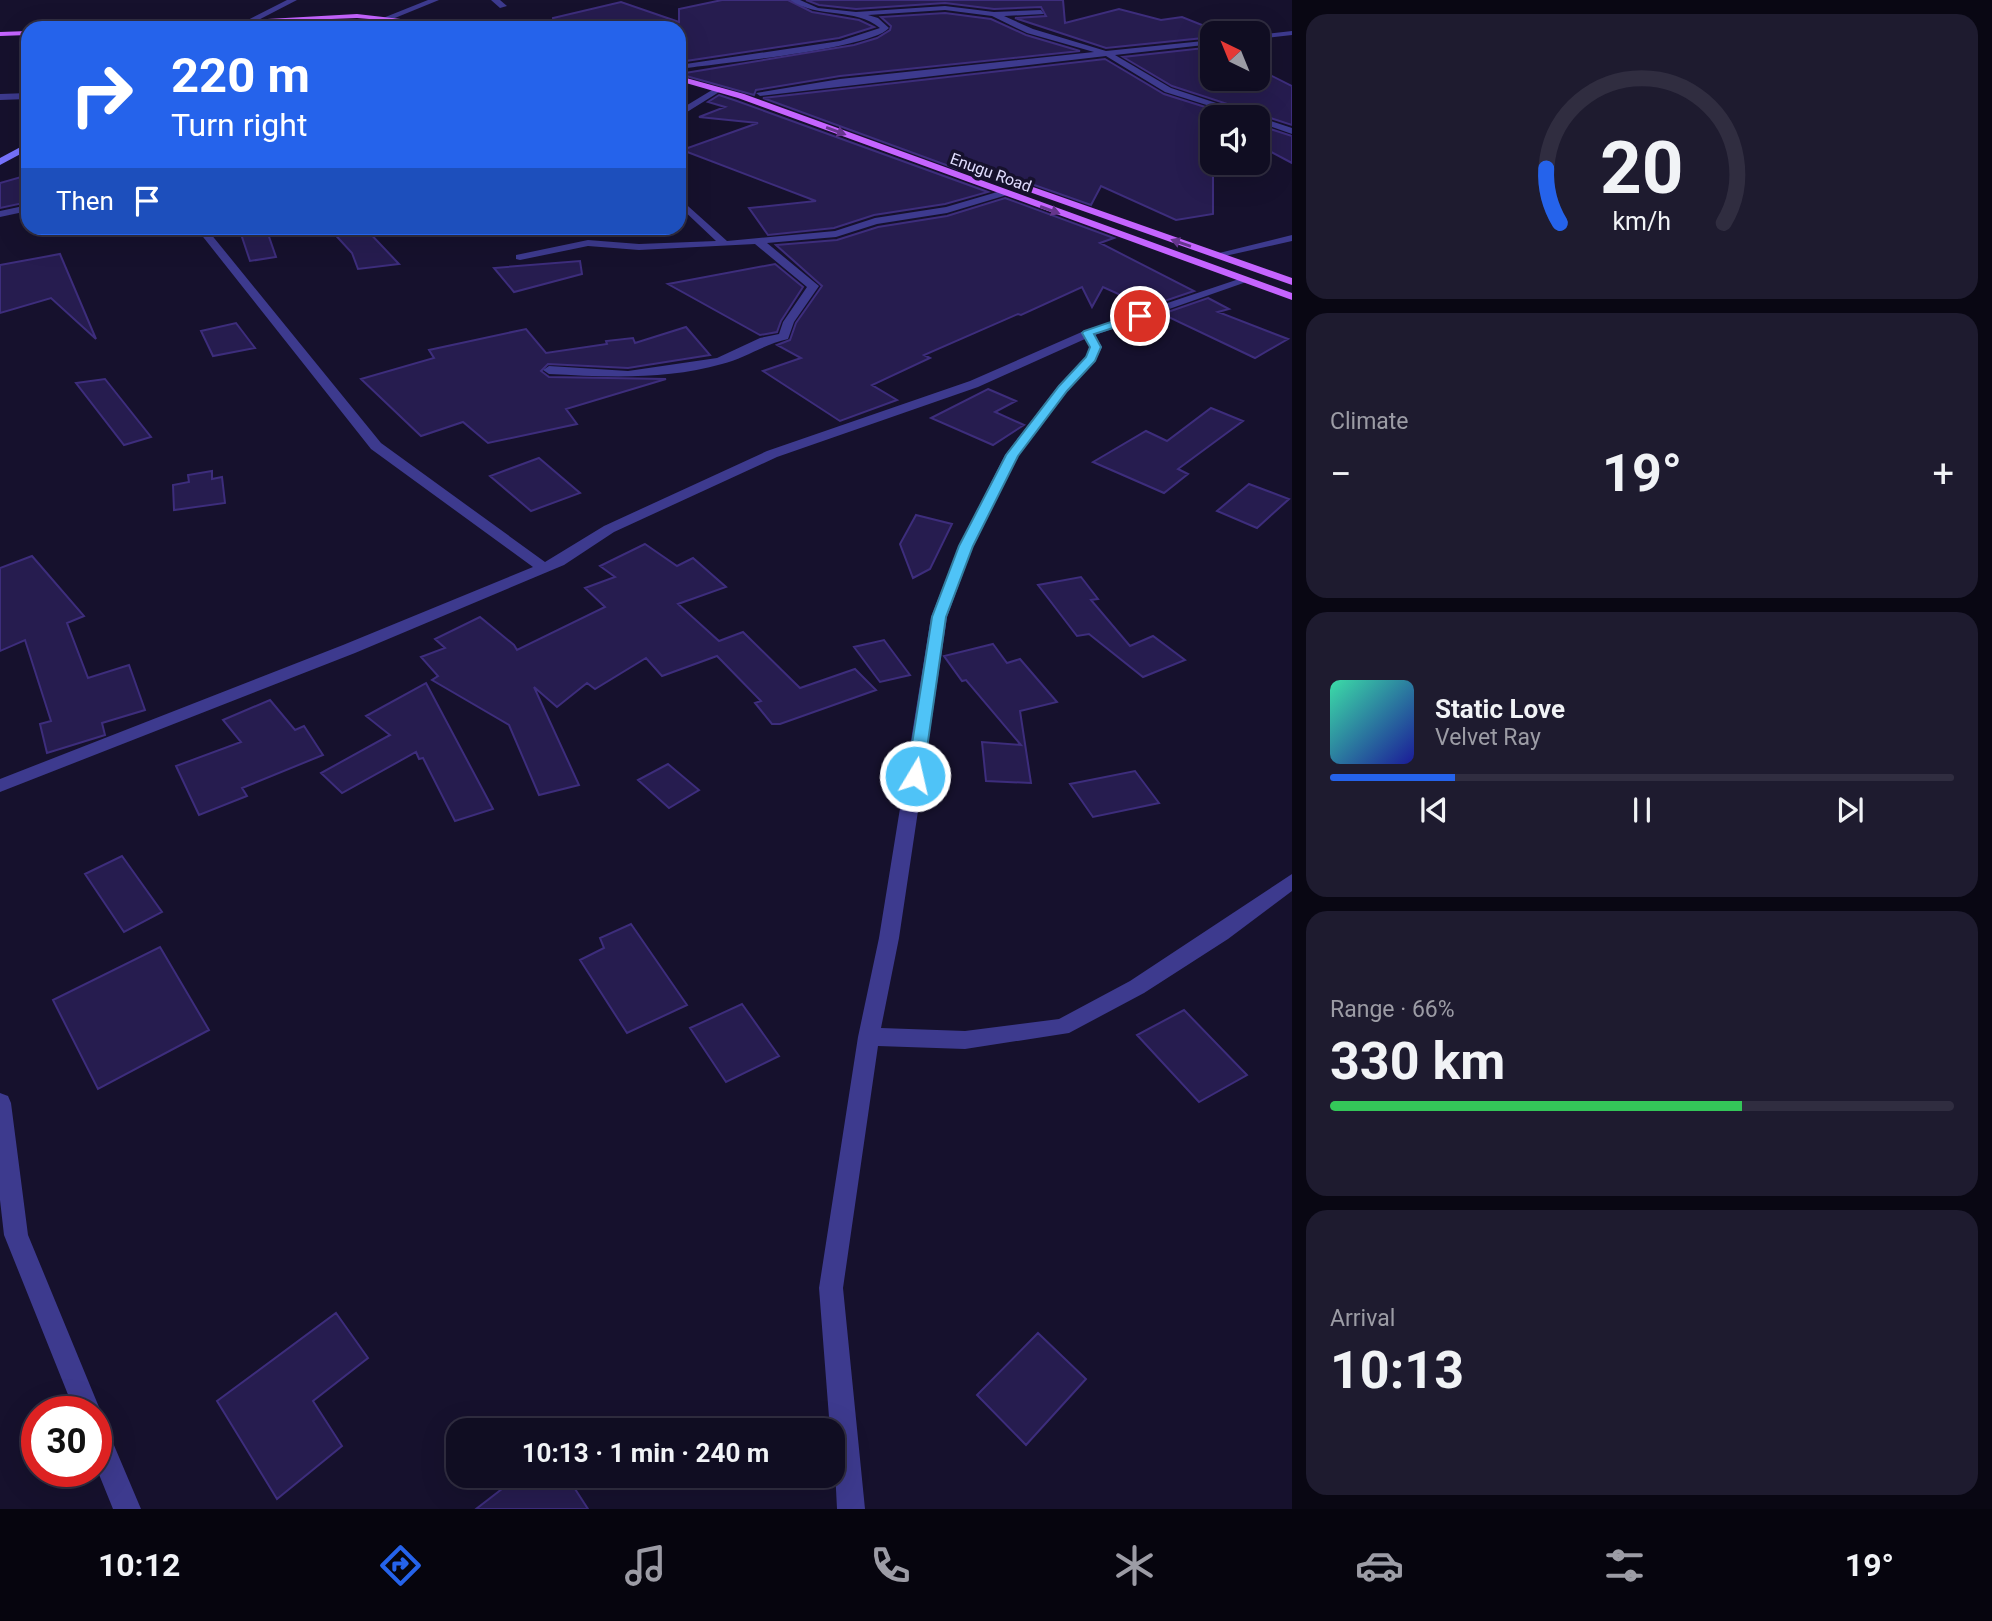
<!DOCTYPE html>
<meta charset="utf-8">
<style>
:root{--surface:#100d22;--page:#1e1b2f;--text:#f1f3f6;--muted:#9c9ca5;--line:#302d40;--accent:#2563eb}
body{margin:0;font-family:Roboto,sans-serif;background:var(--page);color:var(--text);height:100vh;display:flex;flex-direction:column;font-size:26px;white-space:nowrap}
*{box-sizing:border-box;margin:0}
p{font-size:23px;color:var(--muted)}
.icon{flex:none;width:38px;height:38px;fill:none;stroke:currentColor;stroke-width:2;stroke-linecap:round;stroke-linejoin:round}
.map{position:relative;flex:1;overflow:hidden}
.side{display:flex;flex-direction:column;gap:14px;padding:14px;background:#090713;width:700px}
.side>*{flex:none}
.hud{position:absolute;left:21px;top:21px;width:665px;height:214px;border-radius:21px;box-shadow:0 7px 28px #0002,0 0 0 2px var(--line);background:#2563eb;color:#fff;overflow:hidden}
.needle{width:46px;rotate:317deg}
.fabs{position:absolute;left:1200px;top:21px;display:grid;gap:14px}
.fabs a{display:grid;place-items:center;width:70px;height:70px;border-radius:14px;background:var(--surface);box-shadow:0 7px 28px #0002,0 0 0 2px var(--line);font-size:35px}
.speed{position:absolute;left:21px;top:1396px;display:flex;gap:14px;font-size:35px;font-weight:700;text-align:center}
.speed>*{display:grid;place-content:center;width:91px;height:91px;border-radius:50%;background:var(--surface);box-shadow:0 7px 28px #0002,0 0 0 2px var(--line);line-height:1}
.speed .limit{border:10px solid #d22;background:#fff;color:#111}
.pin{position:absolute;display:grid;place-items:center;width:60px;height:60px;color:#fff;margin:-30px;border:4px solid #fff;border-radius:50%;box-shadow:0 2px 7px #0007}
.me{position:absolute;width:77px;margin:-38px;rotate:9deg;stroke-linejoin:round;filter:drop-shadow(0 0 5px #0008)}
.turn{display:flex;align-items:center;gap:24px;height:147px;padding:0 35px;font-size:32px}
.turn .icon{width:91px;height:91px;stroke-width:2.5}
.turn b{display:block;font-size:49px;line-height:60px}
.then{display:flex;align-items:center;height:66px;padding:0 35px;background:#0003;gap:14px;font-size:26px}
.big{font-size:52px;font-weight:700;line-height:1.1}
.side .widget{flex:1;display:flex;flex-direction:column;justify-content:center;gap:10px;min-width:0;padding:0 24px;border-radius:21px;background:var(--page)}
.side .dial{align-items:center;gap:0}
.dial svg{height:182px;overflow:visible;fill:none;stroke:var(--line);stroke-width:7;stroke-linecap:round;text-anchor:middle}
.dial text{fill:var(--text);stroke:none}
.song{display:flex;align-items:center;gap:21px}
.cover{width:84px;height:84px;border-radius:10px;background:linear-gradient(135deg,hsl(160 70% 55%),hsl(240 70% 35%))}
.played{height:7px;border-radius:4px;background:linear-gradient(90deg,var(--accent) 20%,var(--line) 20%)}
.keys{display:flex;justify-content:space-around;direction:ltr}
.heat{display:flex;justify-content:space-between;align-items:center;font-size:38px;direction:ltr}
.charge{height:10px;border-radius:5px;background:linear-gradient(90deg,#34c759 66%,var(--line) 0)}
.trip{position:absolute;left:446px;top:1418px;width:399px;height:70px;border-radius:21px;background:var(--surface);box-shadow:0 7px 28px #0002,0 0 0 2px var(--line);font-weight:700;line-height:70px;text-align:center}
.tabs{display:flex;height:112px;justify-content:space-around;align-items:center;background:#06050e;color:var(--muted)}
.tabs .icon{width:49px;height:49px}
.tabs .selected{color:var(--accent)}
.tabs b{font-size:32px;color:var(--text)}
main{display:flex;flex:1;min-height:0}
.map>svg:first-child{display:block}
.building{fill:#261c4f;stroke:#3d2d7c;stroke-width:2}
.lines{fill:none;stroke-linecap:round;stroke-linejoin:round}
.street{fill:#3d3a8e;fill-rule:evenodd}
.secondary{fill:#7874ff;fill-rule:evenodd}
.primary{fill:#c564ff;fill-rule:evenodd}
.oneway{fill:#65368c}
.route{fill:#4fc3f7;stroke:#337fa1;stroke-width:2}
.labels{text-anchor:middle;stroke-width:7;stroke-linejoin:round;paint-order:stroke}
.far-street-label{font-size:16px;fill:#e1ddff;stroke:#16112d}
</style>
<main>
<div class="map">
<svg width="1292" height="1509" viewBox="0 0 1292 1509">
<rect width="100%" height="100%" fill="#16112d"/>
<path class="building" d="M722,0H788L812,12L859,20L874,27L839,38L679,62V28H554L553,18L621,2L679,22V9Z
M806,0H1063L1065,23L1119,9L1161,20L1182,17L1222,33H1213V37L1106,48L1015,18L1046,16L1041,7L994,9L945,3L856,9L819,5Z
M945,13L991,19L1026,35L1080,51L840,76L756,90L754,95L679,74L854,45L877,38L890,30L891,26L881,17Z
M1213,47V79H1258V69L1292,86V125L1172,86L1123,57Z
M1105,59L1164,94L1237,117H1213V214L1176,220L1101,186L1091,205L966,161H957V169L763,98Z
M719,95L737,101L988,192L945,204L874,215L834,228L768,235L749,208L816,201L682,150L758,123L699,117L725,107L708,102Z
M1258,125L1292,136V163L1258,145Z
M28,175V202L0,208V183Z
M1005,198L1114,238L1100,243L1194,291L1147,307L1103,287L1092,307L1082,287L1021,315L1018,314L924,355L930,358L872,385L897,400L840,421L763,371L801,358L777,345L790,340L796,323L822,286L776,245L837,240L878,227L947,216Z
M239,228H266L276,257L250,261Z
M329,228H365L399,264L358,269L352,253Z
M60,254L96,339L51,298L0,313V265Z
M580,261L582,274L514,292L494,268Z
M775,264L803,287L781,321L777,332L760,335L668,284Z
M1208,298L1229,309L1218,312L1288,339L1255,358L1162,314Z
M236,323L255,348L213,356L201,331Z
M686,327L710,355L628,368L548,364L541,371L549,377L666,379L566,409L577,424L488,443L463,422L421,436L361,379L434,358L429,350L526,329L546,353L607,344L606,341L633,338L635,343Z
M105,379L151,437L124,445L76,383Z
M988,389L1016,401L995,412L1024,425L993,445L931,418Z
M1211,408L1243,421L1178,469L1188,474L1164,493L1093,462L1146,431L1167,441Z
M539,458L580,493L531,511L490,476Z
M212,471V479L222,477L225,503L174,510L173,485L189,482L188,475Z
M1249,484L1289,499L1257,528L1217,511Z
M916,515L952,524L930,569L913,578L900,544Z
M645,544L677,566L693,558L726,587L678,604L719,641L743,632L800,688L855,669L876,690L780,724H772L755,703L761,701L717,656L662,676L646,658L595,689L587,683L557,707L534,687L579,785L539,795L509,725L432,680L438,676L421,657L445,648L435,639L480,617L514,645L517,650L605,607L585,588L615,577L600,566Z
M32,556L84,616L67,623L88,678L129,665L145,710L102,723L105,735L47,753L40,724L51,721L25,640L0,651V568Z
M1081,577L1098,599L1091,600L1130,646L1153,636L1185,660L1143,677L1089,634L1077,636L1038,585Z
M884,640L910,675L880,682L854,647Z
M993,644L1007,663L1020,659L1057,702L1020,711L1031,783L986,781L982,742L1021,745L966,680L962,681L944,656Z
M426,683L493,809L455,821L423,758L419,759L416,752L342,793L321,773L390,735L366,716Z
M270,700L295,730L304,726L323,755L242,788L247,796L199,815L176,766L241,742L223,720Z
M668,764L699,790L669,808L638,780Z
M1135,771L1159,803L1093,817L1070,784Z
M122,856L162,912L124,932L85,874Z
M631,924L687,1005L627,1033L580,960L604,948L600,938Z
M160,947L209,1030L98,1089L53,1000Z
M742,1004L779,1056L726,1082L690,1028Z
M1184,1010L1247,1075L1199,1102L1137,1035Z
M336,1313L368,1358L313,1401L342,1446L277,1499L217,1401Z
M1038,1333L1086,1379L1026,1445L977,1395Z
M520,1475H566L588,1509H476Z"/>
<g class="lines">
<path class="street" d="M287,0H297L243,28L236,26Z
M428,0H439L390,20L383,18Z
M491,0H500L507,6L500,8Z
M790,0H800L818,8L856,12L945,6L994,12L1041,10L1044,14L1004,16L1033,29L1106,51L1213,40V44L1115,55L1171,88L1292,128V134L1258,122V117H1245L1165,92L1106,56L760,96L756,93L840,79L1094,52L1027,33L992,16L945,10L868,15L878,18L889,28C871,49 714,64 679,69V65L840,41L880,28C855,7 818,19 790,0Z
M1292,31V35L1258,39V35Z
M717,87L724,89L679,117V110Z
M28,93V99L0,100V94Z
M1004,190L1007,191V195L947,213L877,224L836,237L767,243L819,286L794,322L788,339C765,344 745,358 722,364C666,380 607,377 549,374L543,370L549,366L628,371L717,358L760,338L779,334L783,322L807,287L755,244L639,250L588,246L520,260L516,259V255L588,240L639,244L716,241L679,206V198L727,241L835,231L875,218L946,207Z
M28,205V211L0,217V211Z
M196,228H206L381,443L545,562L604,526L767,451L970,381L1084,331L1242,278L1252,280L1095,335L1102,347L1095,361L1067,391L1018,456L973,546L947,617L899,938L881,1028L965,1031L1059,1019L1130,981L1292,874V891L1228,939L1144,993L1069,1033L965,1049L878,1046L843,1288L865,1509H837L833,1430H830L819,1288L858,1037L879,938L931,617L959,546L1005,455L1059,385L1086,357L1090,347L1085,339L978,387L777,457L614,532L564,565L355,653L0,792V779L343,645L533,567L371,449Z
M1292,235V241L1216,258L1211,255Z
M0,1093L8,1096L11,1103L28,1235L101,1412L98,1420L105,1424L141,1509H113L96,1467V1412H75L4,1235L0,1200Z"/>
<path class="secondary" d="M240,24L244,26L242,28H233Z
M28,143V150L0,165V158Z"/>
<path class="primary" d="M357,14L479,28L357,18L106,28Z
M28,31V35L0,36V32Z
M679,76L744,94L1292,293V300L738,98L679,81Z
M959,163H965L1292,278V285L959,167Z"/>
</g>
<defs><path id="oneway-solid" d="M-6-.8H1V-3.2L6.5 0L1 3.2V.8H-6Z" transform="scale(1.75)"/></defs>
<g class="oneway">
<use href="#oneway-solid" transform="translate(836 131) rotate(20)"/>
<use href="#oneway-solid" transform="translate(1050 210) rotate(20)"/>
<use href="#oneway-solid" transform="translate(1181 243) rotate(-161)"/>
</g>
<path class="route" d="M1140,312L1146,316L1144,318L1094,334L1101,347L1095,361L1067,391L1018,456L973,546L946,617L923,776L921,780H910L907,776L932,617L959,546L1006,455L1059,386L1086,357L1090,347L1082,333L1084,331Z"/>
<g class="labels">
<g class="far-street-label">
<text transform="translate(991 172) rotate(20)" y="6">Enugu Road</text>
</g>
</g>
</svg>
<div class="fabs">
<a><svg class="needle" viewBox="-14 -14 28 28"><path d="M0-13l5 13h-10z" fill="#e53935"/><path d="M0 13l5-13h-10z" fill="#9c9ca5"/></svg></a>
<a><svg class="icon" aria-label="sound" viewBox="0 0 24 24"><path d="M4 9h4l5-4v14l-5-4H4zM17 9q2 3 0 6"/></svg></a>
</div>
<div class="speed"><div class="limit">30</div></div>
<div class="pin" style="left:1140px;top:316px;background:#d93025"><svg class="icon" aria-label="arrive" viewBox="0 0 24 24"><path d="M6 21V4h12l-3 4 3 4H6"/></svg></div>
<svg class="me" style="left:915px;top:776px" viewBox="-20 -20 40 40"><circle r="17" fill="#4fc3f7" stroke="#fff" stroke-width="3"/><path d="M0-11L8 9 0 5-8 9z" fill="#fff"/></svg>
<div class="trip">10:13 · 1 min · 240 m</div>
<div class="hud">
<div class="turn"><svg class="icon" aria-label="right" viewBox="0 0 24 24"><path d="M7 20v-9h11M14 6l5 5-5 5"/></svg><div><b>220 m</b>Turn right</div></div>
<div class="then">Then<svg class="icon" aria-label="arrive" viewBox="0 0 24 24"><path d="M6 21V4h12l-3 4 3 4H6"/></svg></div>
</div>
</div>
<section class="side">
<div class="widget dial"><svg viewBox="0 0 100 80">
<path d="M14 69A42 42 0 1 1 86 69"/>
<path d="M14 69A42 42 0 0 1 8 45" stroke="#2563eb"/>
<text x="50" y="56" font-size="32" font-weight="700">20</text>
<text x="50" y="72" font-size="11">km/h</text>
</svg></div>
<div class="widget"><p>Climate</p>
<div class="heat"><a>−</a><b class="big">19°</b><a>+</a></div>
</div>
<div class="widget">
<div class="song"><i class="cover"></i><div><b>Static Love</b><p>Velvet Ray</p></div></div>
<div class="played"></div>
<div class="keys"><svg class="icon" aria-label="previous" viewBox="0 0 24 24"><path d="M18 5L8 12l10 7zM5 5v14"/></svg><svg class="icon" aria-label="pause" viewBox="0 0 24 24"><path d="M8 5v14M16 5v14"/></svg><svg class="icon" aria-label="next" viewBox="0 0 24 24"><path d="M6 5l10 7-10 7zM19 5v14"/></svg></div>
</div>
<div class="widget"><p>Range · 66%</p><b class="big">330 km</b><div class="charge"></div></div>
<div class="widget"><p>Arrival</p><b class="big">10:13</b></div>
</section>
</main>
<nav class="tabs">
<b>10:12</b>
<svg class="icon selected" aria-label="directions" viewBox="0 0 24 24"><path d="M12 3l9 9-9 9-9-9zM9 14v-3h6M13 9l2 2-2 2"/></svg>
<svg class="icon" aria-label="music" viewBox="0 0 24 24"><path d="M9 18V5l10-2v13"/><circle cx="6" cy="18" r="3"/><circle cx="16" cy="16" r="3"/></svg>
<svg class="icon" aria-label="phone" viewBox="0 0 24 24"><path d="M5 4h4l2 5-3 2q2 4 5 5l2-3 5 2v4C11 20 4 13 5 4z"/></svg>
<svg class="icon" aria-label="climate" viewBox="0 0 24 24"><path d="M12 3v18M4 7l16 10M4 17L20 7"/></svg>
<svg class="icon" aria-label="car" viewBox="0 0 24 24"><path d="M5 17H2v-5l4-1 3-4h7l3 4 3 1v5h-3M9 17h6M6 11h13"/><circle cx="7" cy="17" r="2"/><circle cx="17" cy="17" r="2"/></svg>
<svg class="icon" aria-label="filters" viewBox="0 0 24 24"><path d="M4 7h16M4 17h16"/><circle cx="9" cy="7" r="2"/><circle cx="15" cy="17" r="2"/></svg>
<b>19°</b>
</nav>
